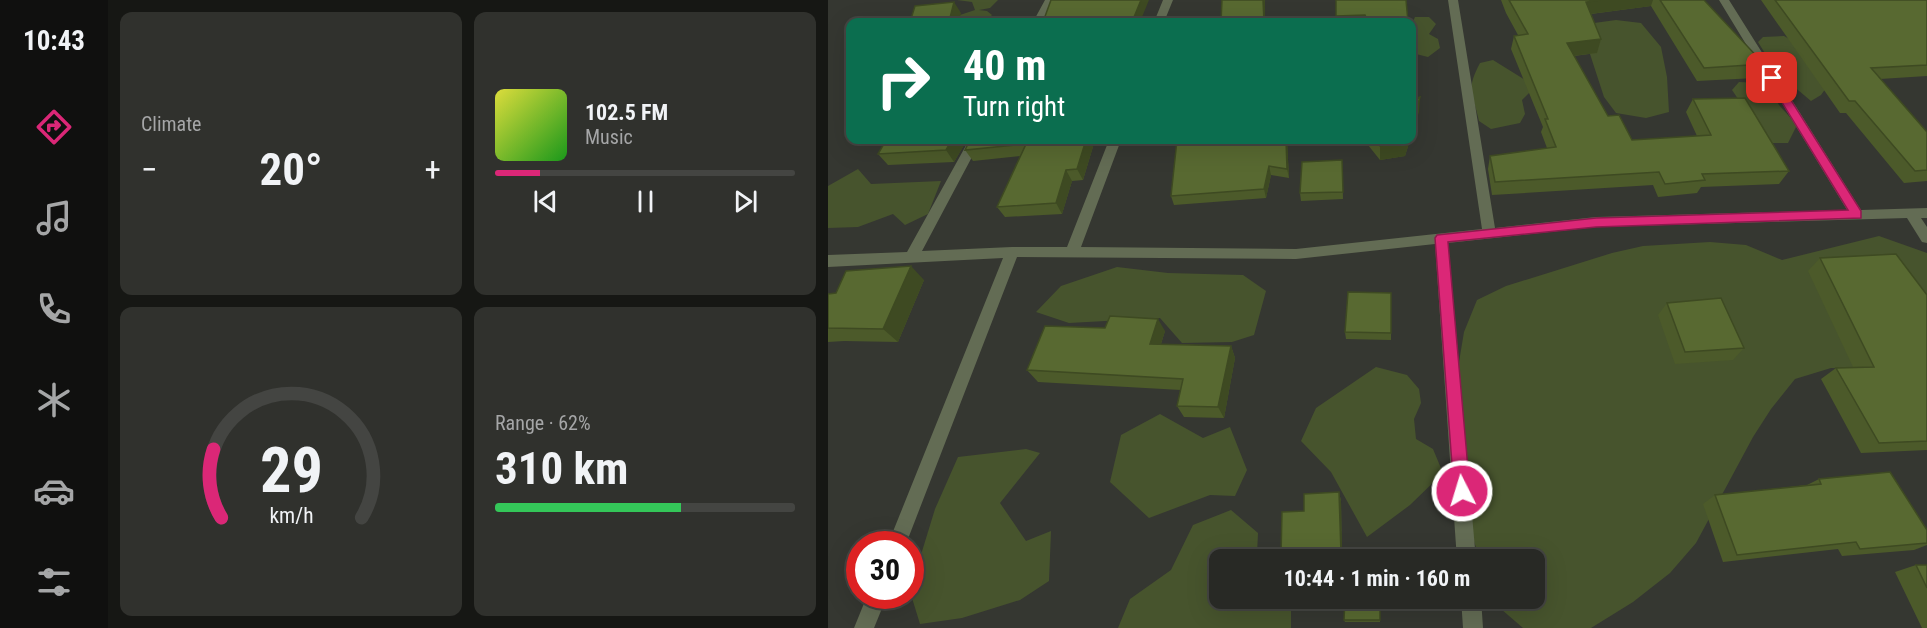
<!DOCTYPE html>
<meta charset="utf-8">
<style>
:root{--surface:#282925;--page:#30312d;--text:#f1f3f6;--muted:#a5a6a7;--line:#444542;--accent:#db2777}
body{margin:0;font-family:"Roboto Condensed",sans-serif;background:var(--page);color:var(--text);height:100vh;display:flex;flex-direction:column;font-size:22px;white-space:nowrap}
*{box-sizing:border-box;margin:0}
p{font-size:20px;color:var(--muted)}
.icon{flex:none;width:33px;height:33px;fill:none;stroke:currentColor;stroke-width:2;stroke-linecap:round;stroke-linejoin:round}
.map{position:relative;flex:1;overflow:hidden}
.drawer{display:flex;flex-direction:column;gap:12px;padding:12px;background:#161714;width:720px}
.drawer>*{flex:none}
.guide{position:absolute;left:18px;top:18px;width:570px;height:126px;border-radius:12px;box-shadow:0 6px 24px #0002,0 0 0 2px var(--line);background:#0b6e4f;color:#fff;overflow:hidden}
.speed{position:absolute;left:18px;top:531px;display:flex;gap:12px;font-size:30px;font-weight:700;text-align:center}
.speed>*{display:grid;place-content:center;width:78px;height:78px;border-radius:50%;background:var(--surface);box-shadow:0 6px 24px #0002,0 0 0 2px var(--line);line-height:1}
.speed .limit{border:9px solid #d22;background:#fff;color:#111}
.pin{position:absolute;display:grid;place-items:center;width:51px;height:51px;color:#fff;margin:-26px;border-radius:12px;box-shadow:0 3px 9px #0006}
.me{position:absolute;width:66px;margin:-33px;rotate:355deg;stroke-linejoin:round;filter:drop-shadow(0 0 4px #0008)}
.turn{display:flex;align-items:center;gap:21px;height:126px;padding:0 18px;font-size:27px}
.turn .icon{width:78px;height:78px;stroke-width:2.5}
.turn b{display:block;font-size:42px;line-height:51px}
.big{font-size:45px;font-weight:700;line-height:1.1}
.drawer .card{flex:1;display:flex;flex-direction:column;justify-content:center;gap:9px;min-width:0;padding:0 21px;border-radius:12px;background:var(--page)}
.drawer .dial{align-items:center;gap:0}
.dial svg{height:156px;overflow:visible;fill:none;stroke:var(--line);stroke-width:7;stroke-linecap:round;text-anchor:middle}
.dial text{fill:var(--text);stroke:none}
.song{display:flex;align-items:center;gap:18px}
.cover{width:72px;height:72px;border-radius:9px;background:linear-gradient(135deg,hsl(60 70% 55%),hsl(120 70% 35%))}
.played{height:6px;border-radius:3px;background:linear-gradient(90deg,var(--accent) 15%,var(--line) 15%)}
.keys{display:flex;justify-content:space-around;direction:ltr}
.heat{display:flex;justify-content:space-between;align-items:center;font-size:33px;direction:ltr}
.charge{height:9px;border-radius:4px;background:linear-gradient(90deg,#34c759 62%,var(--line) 0)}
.drawer .tiles{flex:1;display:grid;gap:12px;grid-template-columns:repeat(2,1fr)}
.trip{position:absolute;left:381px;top:549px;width:336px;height:60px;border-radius:12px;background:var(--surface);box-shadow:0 6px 24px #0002,0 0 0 2px var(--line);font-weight:700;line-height:60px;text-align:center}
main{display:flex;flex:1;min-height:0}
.dock{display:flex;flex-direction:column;width:108px;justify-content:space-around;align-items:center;background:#10100f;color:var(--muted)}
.dock .icon{width:42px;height:42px}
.dock .on{color:var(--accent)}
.dock b{font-size:27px;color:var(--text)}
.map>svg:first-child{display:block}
.green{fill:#47542d}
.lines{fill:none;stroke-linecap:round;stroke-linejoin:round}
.minor{fill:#636c54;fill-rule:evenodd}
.wall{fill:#4c5a2a}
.shaded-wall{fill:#3e4a22}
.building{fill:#586931;stroke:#3e4a22;stroke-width:1.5}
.route{fill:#db2777;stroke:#8e194d;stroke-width:1.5}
</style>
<main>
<nav class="dock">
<b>10:43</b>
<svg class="icon on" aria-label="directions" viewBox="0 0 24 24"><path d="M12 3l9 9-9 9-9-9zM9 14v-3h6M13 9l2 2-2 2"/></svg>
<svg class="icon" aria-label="music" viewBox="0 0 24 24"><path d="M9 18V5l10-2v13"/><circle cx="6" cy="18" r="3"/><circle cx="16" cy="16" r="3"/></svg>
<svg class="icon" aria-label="phone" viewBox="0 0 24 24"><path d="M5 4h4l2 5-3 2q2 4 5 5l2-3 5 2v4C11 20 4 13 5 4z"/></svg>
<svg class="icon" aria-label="climate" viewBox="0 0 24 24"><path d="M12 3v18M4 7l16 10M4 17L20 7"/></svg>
<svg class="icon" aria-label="car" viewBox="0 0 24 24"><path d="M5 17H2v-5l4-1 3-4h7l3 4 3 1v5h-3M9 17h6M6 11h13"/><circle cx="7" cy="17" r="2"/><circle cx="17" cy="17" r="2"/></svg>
<svg class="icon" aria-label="filters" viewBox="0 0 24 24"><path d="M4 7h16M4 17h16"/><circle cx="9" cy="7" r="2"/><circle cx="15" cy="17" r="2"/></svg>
</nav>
<section class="drawer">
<div class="tiles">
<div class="card"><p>Climate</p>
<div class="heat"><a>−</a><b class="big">20°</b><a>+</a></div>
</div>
<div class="card">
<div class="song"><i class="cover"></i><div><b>102.5 FM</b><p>Music</p></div></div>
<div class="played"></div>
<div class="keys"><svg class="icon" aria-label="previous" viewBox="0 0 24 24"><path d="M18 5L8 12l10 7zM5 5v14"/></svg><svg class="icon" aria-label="pause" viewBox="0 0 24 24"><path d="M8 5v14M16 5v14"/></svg><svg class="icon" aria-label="next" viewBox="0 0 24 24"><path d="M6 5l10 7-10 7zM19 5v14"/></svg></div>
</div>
<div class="card dial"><svg viewBox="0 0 100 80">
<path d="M14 69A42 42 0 1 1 86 69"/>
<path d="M14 69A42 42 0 0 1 10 34" stroke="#db2777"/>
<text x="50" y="56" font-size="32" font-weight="700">29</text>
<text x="50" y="72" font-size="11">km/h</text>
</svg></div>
<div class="card"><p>Range · 62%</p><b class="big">310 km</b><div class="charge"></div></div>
</div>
</section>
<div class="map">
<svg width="1099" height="628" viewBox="0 0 1099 628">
<rect width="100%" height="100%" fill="#353731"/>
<path class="green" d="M129,0H170L162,8L151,10L159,11L164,15L157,22H123L129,16L147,10L144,2Z
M587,17H601L608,24L601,34L610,39L612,48L600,57L584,53V24Z
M788,20L813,23L833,47L839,77L841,112L818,118L788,113L776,97L761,51L766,23Z
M956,36L970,44L1000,85L993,95L983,101L938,63V55L930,42L935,37Z
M665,60L699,81L702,92L694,100L697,114L692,123L663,129L651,121C645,92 637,92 652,63Z
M911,82L931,83L943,91L951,105L969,125L960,143H940L904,90Z
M30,169L43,184L113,181L100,214L77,225L65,214L30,227L0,228V186Z
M1051,236L1099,253V372L1003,368L967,379L943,409L925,437L868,543L842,573L805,602L763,628H695L673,609L669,599L706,598V560L652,559L631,497L630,368L636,332L649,300L678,286L784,253L815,246L882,242L918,245L954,260Z
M289,267L340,273L415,275L438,291L426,335L404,342L354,343L332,318L241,323L208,312L233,286Z
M548,367L579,375L591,389L593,403L586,419L588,439L605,449L615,473L582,505L539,537L503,472L473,441L488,408Z
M332,414L375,438L402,427L419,470L407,496L382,495L321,518L282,482L293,435Z
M198,449L212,453L172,503L198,541L223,531L221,581L192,600L134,618L92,624L84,598L88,571L107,509L130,457Z
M403,510L430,533L429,554L435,559L392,560V598L463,599V628H290L302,599L343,570L365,525Z"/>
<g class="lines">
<path class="minor" d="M217,0H227L215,22H205Z
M335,0H345L336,22H326Z
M620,0H630L667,228L768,217L1019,210L891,0H901L1033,210L1099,208V218H1093L1099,227V243L1094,242L1079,218L768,227L620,243L648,560H629L607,244L468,259L189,257L78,544H60L175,258L0,267V255L79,252L141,140H153L94,251L184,247H239L281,140H293L253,247L468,249L654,229Z
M39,596H59L46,628H26Z
M633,598H653L655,628H635Z"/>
</g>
<path class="wall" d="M508,0L580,22H509Z
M673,0H876L936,64L928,78L869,81L823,6L763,14L773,39L769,53L746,56L780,116L804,140L869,136L858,112L865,99L961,171L951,184L873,187L869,193L830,197L825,185L664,195L660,169L662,156L719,148L713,132L715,127L683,49L686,36L690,35L678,13Z
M933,0H1099V76L1052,79L1099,132V181L1076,183L1018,113H1012Z
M139,140L126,162L60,165L50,154L55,145L52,141Z
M142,140H267L255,180L244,181L234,214L177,217L169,207L192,156L145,161L137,150Z
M459,140L461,178L443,175L438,198L346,205L343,196Z
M536,140H582L577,156L552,160Z
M514,160L515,199L473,201L472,193Z
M992,258L1099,295V450L1033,453L993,379L1008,368L1025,367L980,271Z
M96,280L70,342L16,341L0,342V294Z
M563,293V340L518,339L517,332Z
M839,303L916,348L905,360L847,364L830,315Z
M337,331L333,344L403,346L407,358L396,418L356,417L349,406L353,390L210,382L199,370Z
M991,479L1099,530V545L1086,550L1014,556L1010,549L895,562L875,504L887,495L979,485Z
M511,492L513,501L514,559L455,560L453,556L476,511Z
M1088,565H1099V628H1094L1067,572Z
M552,598V622H517L516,620Z"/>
<path class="shaded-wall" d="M313,0H321L312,22H304Z
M435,0H437V22H436Z
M772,0H825L823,6L754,15L758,2Z
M126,2L133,13L131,22H121Z
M773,39L769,53L735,57L739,43Z
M592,97L591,112L584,135V123Z
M124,140H139L126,162L118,150Z
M258,140H267L255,180L249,169Z
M458,140H459L461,178L459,169Z
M578,140H582L577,156L552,160V146Z
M441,166L443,175L438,198L436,189Z
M238,170L244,181L234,214L228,203Z
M83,266L96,280L70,342L55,329Z
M330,319L337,331L329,356L322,344Z
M403,346L407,358L396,418L390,407Z
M511,492L513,501L514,559L513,553Z"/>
<path class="building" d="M223,0H313L304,22H215Z
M394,0H435L436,22H393Z
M508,0H578L580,22H540L537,15L508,16Z
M681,0H772L758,2L773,39L739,43L780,116L791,115L804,140L883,135L865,99L917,98L961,171L874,174L877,180L837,184L831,172L667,182L662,156L728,147L717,119H720L686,36L700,34Z
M832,0H876L936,64L876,68Z
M947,0H1099V65L1043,68L1099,132V170L1087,171L1027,101H1021Z
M126,2L121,22H82L87,6Z
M592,97L584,123V100Z
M52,140H124L118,150L50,154L57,142L52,141Z
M142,140H258L249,169L238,170L228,203L169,207L198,144L137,150Z
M349,140H458L459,169L441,166L436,189L343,196Z
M547,140H578V141L552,146Z
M514,160L515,192L472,193L474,162Z
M1068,254L1099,295V441L1051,443L1008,368L1046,367L992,258Z
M83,266L55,329L0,328V294L8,293L18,271Z
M520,292L563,293V333L517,332Z
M893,298L916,348L857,352L839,303Z
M282,316L330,319L322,344L403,346L390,407L349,406L355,379L199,370L217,326L277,328Z
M1062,472L1099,530V543L1032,549L1028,542L909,555L887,495L993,484L991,479Z
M511,492L513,553L453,556L454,512L476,511V494Z
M1088,565H1099V588Z
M517,598H552V620H516Z"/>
<path class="route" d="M944,75L949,78L1033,211V218L768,227L620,242L642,491L640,496L634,499L628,496L626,491L607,238L609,235L768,218L1020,210L939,78Z"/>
</svg>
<div class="speed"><div class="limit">30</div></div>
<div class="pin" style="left:944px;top:78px;background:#d93025"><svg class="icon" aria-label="arrive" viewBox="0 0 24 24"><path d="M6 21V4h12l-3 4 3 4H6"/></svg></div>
<svg class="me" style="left:634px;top:491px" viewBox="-20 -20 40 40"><circle r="17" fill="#db2777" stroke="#fff" stroke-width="3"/><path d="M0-11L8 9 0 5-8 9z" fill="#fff"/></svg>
<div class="trip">10:44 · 1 min · 160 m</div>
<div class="guide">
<div class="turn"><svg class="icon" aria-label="right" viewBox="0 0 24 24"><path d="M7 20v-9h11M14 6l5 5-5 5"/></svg><div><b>40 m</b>Turn right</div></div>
</div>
</div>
</main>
